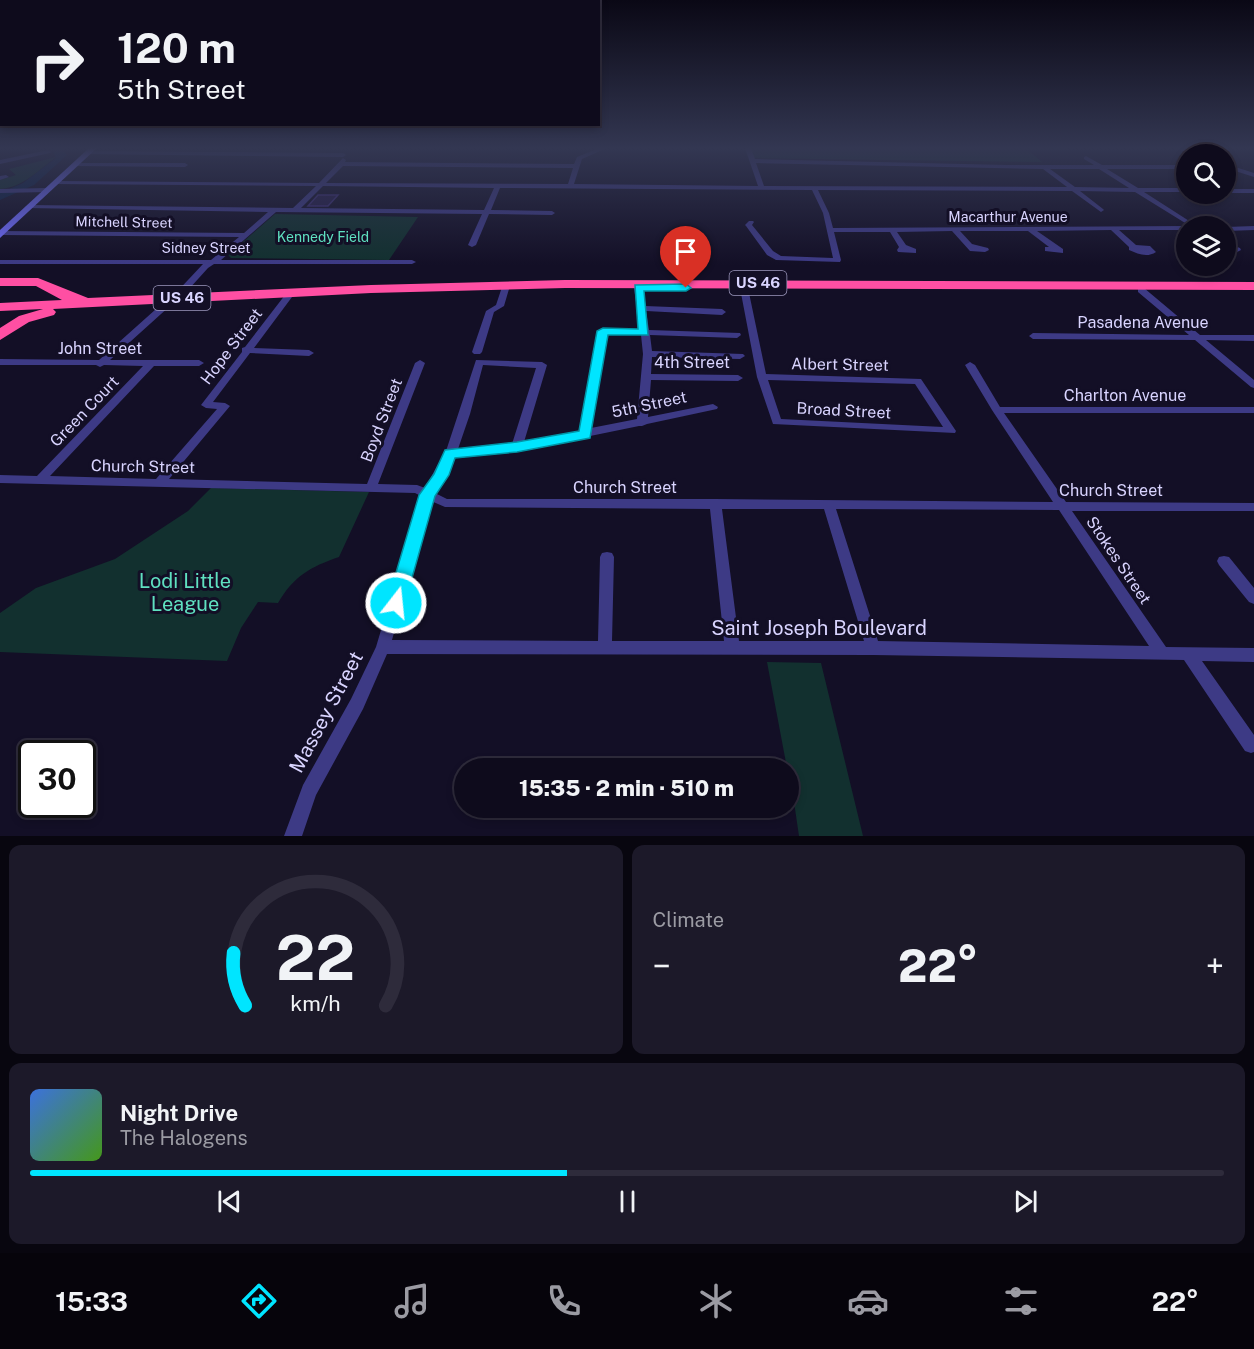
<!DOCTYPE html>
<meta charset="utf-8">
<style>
:root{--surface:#0e0b1c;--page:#1c1929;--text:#f1f3f6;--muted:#9b9ba3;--line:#2e2b3b;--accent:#00e5ff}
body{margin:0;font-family:"Public Sans",sans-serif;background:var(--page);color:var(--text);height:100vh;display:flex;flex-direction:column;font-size:22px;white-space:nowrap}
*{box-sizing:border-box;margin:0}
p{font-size:20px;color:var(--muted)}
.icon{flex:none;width:33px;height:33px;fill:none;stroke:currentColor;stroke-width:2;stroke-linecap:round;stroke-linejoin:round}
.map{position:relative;height:836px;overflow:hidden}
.sheet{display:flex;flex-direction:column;gap:9px;padding:9px;background:#08060f;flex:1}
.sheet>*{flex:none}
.hud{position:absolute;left:0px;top:0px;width:600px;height:126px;box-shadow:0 3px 9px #0003,0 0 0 2px var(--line);background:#0e0b1c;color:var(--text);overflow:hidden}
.controls{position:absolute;left:1176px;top:144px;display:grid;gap:12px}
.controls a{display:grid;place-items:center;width:60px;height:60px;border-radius:50%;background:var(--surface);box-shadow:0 3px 9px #0003,0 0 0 2px var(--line);font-size:30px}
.speed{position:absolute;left:18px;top:740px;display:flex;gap:12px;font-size:30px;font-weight:700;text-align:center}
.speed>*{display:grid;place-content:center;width:78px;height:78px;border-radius:50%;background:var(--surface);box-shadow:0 3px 9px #0003,0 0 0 2px var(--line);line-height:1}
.speed .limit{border:3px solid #111;border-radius:9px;background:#fff;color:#111}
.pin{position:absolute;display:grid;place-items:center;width:51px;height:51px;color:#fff;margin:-62px -26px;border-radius:50% 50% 50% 0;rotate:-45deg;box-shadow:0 0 6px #0007}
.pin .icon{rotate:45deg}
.me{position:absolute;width:66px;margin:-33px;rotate:16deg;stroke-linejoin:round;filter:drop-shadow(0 0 4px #0008)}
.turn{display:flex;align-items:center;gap:21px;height:126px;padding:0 18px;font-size:27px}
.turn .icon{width:78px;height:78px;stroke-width:2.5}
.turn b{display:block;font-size:42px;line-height:51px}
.big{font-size:45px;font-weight:800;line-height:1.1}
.sheet .tile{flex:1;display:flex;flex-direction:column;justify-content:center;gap:9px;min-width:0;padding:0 21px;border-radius:12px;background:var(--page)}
.sheet .dial{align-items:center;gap:0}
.dial svg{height:156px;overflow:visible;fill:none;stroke:var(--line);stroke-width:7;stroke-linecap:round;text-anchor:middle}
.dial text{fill:var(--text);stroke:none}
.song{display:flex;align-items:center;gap:18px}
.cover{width:72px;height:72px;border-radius:9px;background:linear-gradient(135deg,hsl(220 70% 55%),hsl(100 70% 35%))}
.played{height:6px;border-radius:3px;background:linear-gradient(90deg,var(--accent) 45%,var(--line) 45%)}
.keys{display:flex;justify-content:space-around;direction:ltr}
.heat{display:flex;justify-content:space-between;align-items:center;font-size:33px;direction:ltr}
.sheet .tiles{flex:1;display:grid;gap:9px;grid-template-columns:1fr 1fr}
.tile:last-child{grid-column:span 2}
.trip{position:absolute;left:454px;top:758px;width:345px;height:60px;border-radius:30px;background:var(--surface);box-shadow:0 3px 9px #0003,0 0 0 2px var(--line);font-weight:800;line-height:60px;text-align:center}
.dock{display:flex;height:96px;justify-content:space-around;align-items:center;background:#06040b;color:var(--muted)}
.dock .icon{width:42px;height:42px}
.dock .current{color:var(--accent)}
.dock b{font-size:27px;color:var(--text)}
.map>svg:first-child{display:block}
.green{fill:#12302f}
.water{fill:#0a1f44}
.building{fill:#241b47;stroke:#3b2d73;stroke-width:1.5}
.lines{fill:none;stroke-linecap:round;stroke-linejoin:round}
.street{fill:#3d3a85;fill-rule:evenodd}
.secondary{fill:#6f6bff;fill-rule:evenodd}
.highway{fill:#ff4fa3;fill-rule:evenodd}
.route{fill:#00e5ff;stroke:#0095a6;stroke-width:1.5}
.labels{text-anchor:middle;stroke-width:6;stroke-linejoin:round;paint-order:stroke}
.far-street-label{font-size:14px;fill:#d9d4ff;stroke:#130f26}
.far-park-label{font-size:14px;fill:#5fe0c0;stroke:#130f26}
.shield{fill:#130f26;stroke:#9e99be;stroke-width:1.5}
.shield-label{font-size:15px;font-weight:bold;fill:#d9d4ff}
.street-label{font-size:16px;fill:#d9d4ff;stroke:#130f26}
.near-park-label{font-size:20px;fill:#5fe0c0;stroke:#130f26}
.near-street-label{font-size:20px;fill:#d9d4ff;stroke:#130f26}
</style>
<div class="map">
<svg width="1254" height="836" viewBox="0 0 1254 836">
<rect width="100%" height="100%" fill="#130f26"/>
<path class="green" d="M748,148H1067L1069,150H1028L1042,162L751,158Z
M56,157C39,170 22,188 0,189V180L16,175L9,169Z
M275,214L418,217L389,260L231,258L228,255Z
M211,488L369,492L339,557C310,567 294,576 278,603L258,602L241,628L227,661L0,652V613L36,588L115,559L188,511Z
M767,662L821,663L863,836H799L789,768H787Z"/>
<path class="water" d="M52,148H61L67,155L34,185L0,200V193L23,183L56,158Z"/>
<path class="building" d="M318,195H338L328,206H308Z"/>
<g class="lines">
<path class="street" d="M599,148H607L582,159L574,184L758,186L745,148H751L755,159L1007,165H1094L1084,159V157L1086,156L1102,165H1186V169H1107L1138,188H1186V192H1144L1197,226H1190L1135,192L1080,191L1103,209L1104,210L1101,212L1072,191L818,190L829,213L833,228L1186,226H1188H1186V230H1119L1136,245L1150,246L1156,252C1147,258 1138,254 1129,250V247L1111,230L1037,231L1063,249V253L1045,251V247H1049L1028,231H960L972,244L988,248L989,250L985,252L970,251L952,231L897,232L906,245L916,249V253L898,252L897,250L899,247L890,232H834L841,260L840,262L776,260L767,255L746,226L745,225L749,221H753L754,222L752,225L773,251L781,256L833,258L823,213L812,190L500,188L491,210L552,211L555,213L552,215L489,214L476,245L472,247L468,245L482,214L276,212L221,260H412L416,262L412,264H214L208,268L179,300H176L172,298L173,296L203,264H0V260H211L239,237L2,235H0V231L244,233L268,212L26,208L25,207L28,205L293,208L316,186L54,184L53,183L56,181L319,183L343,158L346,160L345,162L574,164L577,157ZM756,163L1043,169L1067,187L764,186ZM343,166L573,168L568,184L326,183ZM1050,169H1099L1129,188L1075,187ZM323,186L494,188L484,210L301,208Z
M1174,148H1182L1198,154H1191Z
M48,150L51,152L50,153L0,164V160Z
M90,151L343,153L346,155L343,157L88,154V152Z
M75,163H185L188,165L185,167L73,166L72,165Z
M1226,164L1254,173V177L1226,168Z
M0,176L6,175L9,177L0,180Z
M0,189L47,188L50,190L47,192L0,193Z
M1226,189H1254V193H1226Z
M1254,226V230L1226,231V227Z
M1226,243L1240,248L1241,250L1237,252L1226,253V249H1228L1226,247Z
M635,286H641L642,288L645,306L722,309L726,312L722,315L646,311L649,330L740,333L741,335L737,338L650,335L652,351L743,354L745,356L740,359L652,357L651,374L738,375L743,378L738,381L651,380L648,417L713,404L718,407L717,409L647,424L642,426H639L517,451L454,456L435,493L447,499H715L1053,502L992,410L965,365L970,362L975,365L1000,407H1254V413H1004L1066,502L1254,503V511H1072L1166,647L1254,648V662L1202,661L1254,735V752L1251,753L1245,751L1184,660L873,655L387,654L363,709L316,795L302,836H284L303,785L351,699L376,647L421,496L415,493L0,483V475L37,476L143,366L104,365L100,367L96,365H0V359L99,360L165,301H171V305L110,360H199L204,363L199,366H154L50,476L156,479L217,409L206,408L201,405L242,352V348L245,347L285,295H288L292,297L254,348L309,350L314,353L309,356L250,353L213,402L225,403L230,406L169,479L367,484L415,363L420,360L425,363L378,484L417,485L425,488L447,448L476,360L542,362L547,365L524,442L580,431L599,331L603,328L640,329L634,288ZM607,334L641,335L643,354L637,419L591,428ZM483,365L536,368L512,444L458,449L470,414ZM431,501L445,507L710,509L724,641H612L614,557L612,553L607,552L602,553L600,557L598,641L392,640ZM722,509H824L864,641H739ZM836,509L1059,510L1149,646L878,641Z
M741,286H747L748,288L766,374L921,379L956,431L955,433L773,424L757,377L740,288ZM768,380L915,384L943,427L781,419Z
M502,287H505L509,289L504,306L494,312L482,352L480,354H474L472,352L486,311L496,305Z
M1138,288H1144L1200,335H1254V341L1206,340L1254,380V388L1251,387L1195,340L1033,339L1029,336L1033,333L1189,335L1138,292Z
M1224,556L1229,557L1254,588V604L1249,602L1219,565L1217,561L1219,557Z"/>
<path class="secondary" d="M89,148H97L0,238V230Z"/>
<path class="highway" d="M0,278H38L88,298L371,285L565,280L1254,282V290L565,288L371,293L53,309L56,312L54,315L29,322L0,340V328L19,316L43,309L0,311V303L62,300L36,286H0Z"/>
</g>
<linearGradient id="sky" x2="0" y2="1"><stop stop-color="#0a0815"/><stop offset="0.56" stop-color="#333752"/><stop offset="1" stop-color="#333752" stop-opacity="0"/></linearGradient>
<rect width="1254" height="265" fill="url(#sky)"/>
<path class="route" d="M635,285L686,284L691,288L686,291H644L648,335H608L590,438L517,452L455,458L449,475L435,496L405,603L402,609L396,611L389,609L387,603L419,495L434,474L445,450L517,442L579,431L597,331L603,328L638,329Z"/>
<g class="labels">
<g class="far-street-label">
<text x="1008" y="222">Macarthur Avenue</text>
<text transform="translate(124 222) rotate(1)" y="5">Mitchell Street</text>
<text x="206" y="253">Sidney Street</text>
</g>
<g class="far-park-label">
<text x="323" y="242">Kennedy Field</text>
</g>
<g class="shield">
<rect x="729.5" y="271" width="57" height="24" rx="4.5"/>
<rect x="153.5" y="286" width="57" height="24" rx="4.5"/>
</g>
<g class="shield-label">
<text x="758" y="288">US 46</text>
<text x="182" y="303">US 46</text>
</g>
<g class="street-label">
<text x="1143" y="328">Pasadena Avenue</text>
<text transform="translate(231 346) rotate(-53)" y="6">Hope Street</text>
<text x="100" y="354">John Street</text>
<text x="692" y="368">4th Street</text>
<text transform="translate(840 364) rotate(1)" y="6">Albert Street</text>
<text x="1125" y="401">Charlton Avenue</text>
<text transform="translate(649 404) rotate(-12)" y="6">5th Street</text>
<text transform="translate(844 410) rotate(3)" y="6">Broad Street</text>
<text transform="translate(84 411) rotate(-46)" y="6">Green Court</text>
<text transform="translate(381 420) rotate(-69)" y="6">Boyd Street</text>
<text transform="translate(143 466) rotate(1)" y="6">Church Street</text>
<text x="625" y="493">Church Street</text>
<text x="1111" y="496">Church Street</text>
<text transform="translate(1119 560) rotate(56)" y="6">Stokes Street</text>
</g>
<g class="near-park-label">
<text x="185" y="588">Lodi Little<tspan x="185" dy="23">League</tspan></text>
</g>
<g class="near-street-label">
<text x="819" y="635">Saint Joseph Boulevard</text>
<text transform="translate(326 712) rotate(-62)" y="7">Massey Street</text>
</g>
</g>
</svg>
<div class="controls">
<a><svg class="icon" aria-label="search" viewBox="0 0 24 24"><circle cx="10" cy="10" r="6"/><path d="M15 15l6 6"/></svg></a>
<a><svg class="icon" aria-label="layers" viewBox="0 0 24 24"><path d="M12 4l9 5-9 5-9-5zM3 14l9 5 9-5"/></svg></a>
</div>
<div class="speed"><div class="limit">30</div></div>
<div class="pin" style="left:686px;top:288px;background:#d93025"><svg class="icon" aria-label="arrive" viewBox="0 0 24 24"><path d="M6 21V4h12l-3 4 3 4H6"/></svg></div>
<svg class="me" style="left:396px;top:603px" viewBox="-20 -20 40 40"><circle r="17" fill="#00e5ff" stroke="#fff" stroke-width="3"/><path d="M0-11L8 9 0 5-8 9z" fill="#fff"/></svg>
<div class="trip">15:35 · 2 min · 510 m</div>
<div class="hud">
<div class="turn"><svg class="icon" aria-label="right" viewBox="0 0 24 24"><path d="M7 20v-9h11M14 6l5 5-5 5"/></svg><div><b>120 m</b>5th Street</div></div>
</div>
</div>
<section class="sheet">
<div class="tiles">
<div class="tile dial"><svg viewBox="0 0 100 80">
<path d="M14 69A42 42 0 1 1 86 69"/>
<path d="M14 69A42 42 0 0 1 8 42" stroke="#00e5ff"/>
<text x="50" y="56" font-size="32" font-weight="700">22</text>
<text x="50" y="72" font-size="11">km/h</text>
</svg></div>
<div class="tile"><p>Climate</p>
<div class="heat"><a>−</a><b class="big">22°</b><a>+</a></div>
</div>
<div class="tile">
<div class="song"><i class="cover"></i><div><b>Night Drive</b><p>The Halogens</p></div></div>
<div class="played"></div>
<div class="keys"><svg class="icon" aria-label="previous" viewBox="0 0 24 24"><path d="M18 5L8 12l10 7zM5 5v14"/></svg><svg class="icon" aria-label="pause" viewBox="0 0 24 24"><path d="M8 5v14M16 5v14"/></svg><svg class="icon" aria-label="next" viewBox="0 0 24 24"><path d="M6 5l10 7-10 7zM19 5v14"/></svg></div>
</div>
</div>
</section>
<nav class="dock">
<b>15:33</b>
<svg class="icon current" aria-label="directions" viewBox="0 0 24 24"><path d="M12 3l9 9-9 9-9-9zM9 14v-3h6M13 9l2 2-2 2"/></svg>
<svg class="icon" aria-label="music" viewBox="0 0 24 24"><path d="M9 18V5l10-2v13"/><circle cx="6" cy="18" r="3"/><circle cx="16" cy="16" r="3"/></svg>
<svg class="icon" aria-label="phone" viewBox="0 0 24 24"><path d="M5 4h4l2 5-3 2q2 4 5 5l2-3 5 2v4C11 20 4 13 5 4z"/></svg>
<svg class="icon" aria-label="climate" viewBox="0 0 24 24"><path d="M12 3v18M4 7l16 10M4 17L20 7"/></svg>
<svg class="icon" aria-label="car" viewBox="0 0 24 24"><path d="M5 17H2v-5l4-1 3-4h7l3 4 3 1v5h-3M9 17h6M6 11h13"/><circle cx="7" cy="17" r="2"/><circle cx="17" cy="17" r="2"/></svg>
<svg class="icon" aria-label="filters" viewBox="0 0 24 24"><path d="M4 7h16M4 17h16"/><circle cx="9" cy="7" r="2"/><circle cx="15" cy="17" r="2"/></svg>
<b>22°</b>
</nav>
